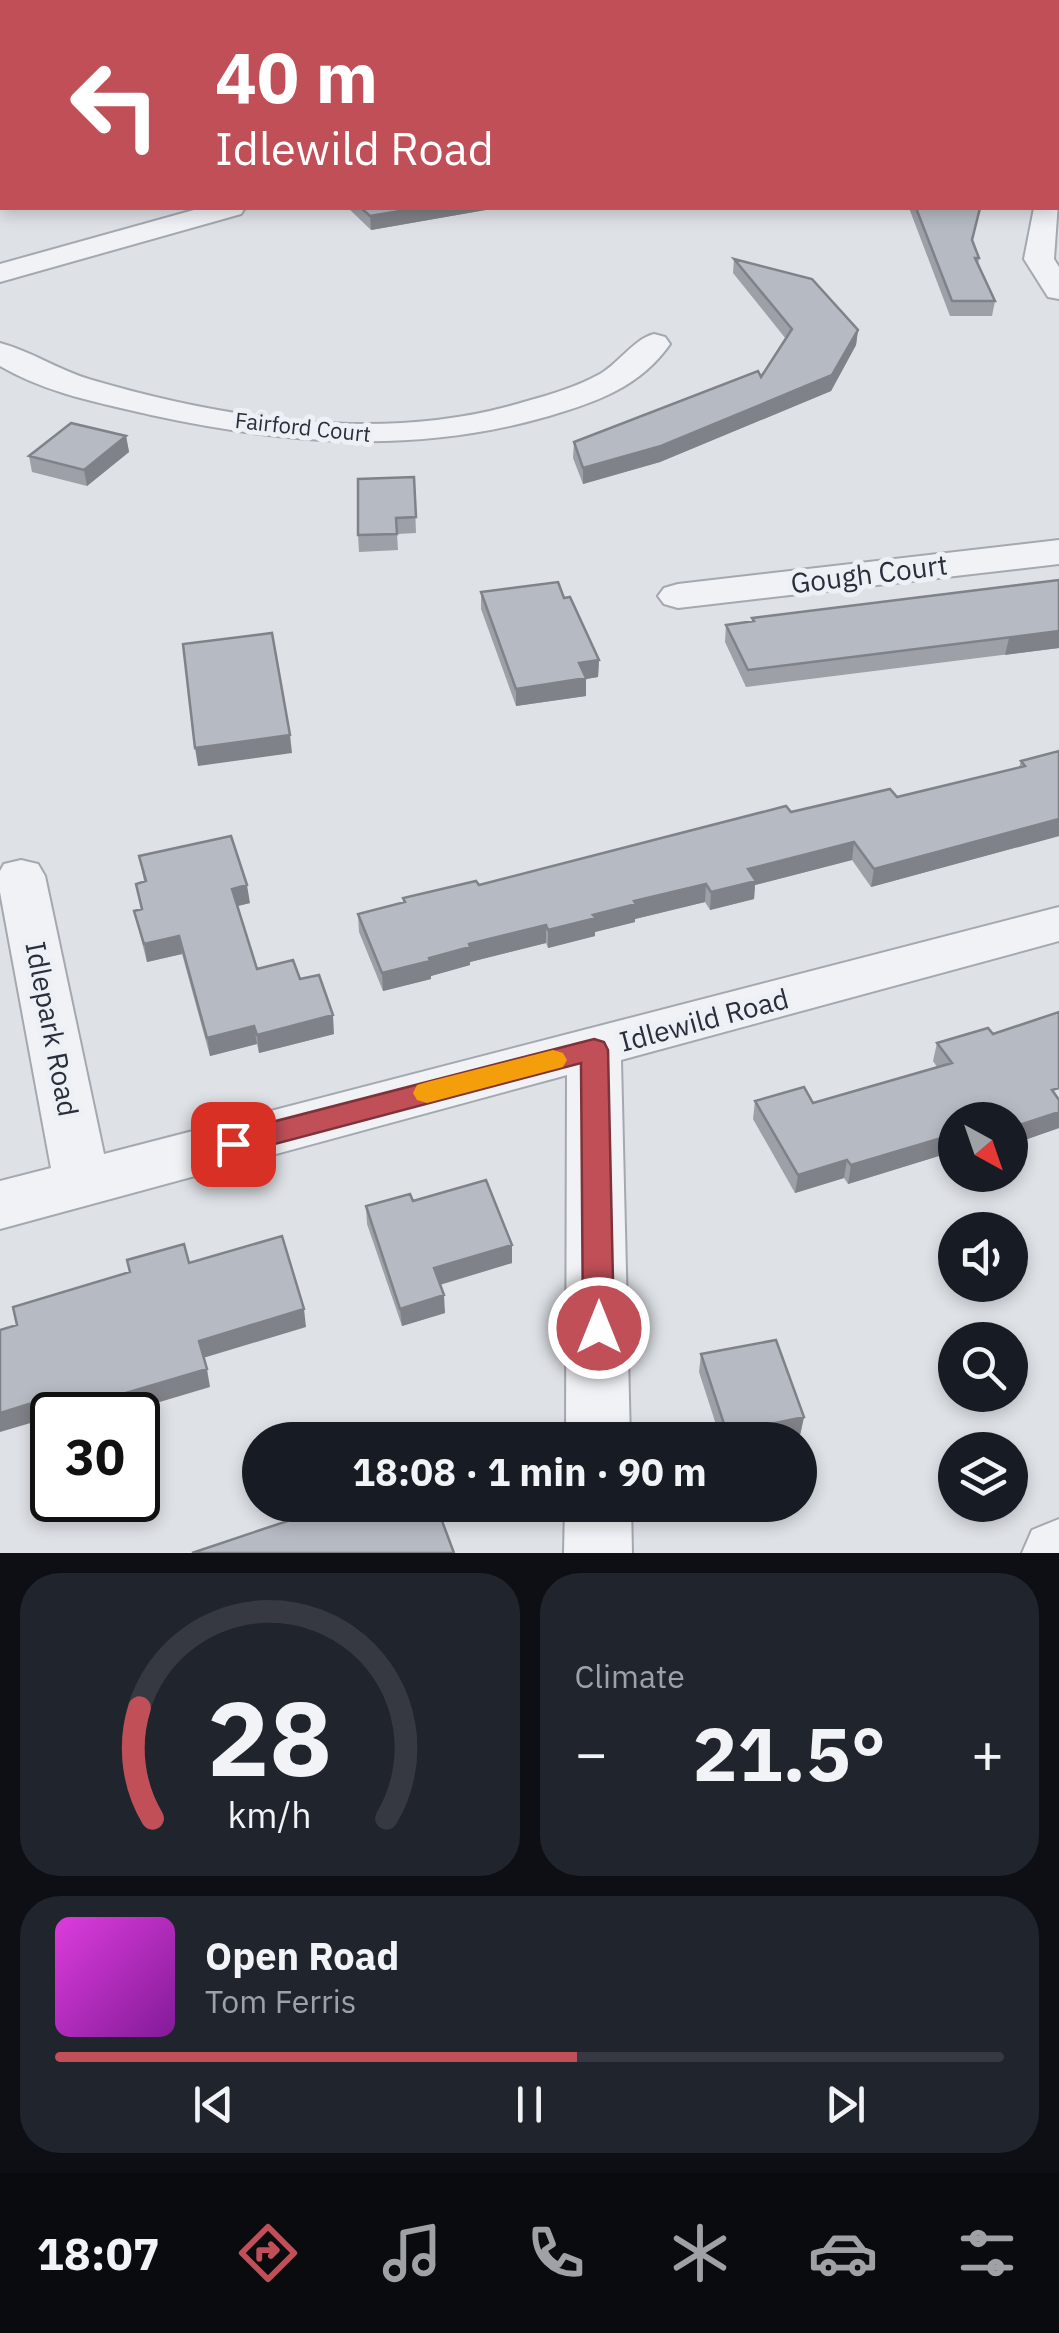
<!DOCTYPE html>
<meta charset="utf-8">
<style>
:root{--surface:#171b24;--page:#20242c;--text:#f1f3f6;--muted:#9ea1a6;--line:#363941;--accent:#c04f58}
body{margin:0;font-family:"IBM Plex Sans",sans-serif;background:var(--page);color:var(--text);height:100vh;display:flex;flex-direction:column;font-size:38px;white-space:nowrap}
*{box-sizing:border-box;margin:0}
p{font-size:32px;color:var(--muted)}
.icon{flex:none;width:55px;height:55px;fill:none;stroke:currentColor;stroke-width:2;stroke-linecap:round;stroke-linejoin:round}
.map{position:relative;height:1553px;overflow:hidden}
.sheet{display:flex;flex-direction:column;gap:20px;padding:20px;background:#0d0f14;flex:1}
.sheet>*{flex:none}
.guide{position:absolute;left:0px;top:0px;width:1060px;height:210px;box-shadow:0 5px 15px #0003;background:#c04f58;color:#fff;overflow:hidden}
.needle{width:65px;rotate:140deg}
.tools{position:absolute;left:938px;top:1102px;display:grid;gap:20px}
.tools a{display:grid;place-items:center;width:90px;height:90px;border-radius:50%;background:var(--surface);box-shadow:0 5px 15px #0003;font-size:50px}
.speed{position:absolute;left:30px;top:1392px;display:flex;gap:20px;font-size:50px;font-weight:700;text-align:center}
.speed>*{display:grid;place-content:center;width:130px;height:130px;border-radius:50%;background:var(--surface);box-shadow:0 5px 15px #0003;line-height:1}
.speed .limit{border:5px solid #111;border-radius:15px;background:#fff;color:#111}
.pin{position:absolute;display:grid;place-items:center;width:85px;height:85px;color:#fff;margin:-42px;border-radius:20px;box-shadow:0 5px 15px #0006}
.me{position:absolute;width:110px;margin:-55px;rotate:0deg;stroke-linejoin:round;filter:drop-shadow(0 0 8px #0008)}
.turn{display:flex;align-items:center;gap:35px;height:210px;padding:0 50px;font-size:45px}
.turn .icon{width:130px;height:130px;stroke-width:2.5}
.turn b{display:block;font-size:70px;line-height:85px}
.big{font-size:75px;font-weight:700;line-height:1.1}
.sheet .card{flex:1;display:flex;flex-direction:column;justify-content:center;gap:15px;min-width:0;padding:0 35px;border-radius:40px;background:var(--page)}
.sheet .dial{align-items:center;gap:0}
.dial svg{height:260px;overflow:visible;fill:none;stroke:var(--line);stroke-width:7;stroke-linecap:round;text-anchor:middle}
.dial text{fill:var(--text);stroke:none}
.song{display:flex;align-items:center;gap:30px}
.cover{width:120px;height:120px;border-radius:15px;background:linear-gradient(135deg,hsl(300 70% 55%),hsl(290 70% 35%))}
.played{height:10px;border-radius:5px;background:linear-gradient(90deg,var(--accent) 55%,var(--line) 55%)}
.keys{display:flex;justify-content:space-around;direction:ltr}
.heat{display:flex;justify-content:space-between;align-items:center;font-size:55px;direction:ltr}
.sheet .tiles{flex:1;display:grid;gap:20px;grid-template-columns:1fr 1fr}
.card:last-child{grid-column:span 2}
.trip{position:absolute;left:242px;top:1422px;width:575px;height:100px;border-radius:50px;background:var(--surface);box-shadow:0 5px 15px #0003;font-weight:700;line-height:100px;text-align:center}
.tab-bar{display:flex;height:160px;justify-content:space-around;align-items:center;background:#090b0e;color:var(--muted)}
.tab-bar .icon{width:70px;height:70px}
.tab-bar .active{color:var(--accent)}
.tab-bar b{font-size:45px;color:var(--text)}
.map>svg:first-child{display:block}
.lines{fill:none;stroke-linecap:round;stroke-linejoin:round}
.minor-casing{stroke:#a4a8b0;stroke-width:4}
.minor{fill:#f1f2f5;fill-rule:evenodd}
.wall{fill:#9da0a7}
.shaded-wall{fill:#7f8288}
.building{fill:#b6bac2;stroke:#7f8288;stroke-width:2.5}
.route{fill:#c04f58;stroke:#7d3339;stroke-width:2.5}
.slow{fill:#f59e0b}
.labels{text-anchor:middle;stroke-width:10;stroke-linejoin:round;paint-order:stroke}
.far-street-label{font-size:22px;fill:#292e3c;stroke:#edf0f4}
.street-label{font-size:28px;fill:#292e3c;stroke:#edf0f4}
</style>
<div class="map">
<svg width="1059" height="1553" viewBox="0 0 1059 1553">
<rect width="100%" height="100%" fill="#dee1e6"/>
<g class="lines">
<g class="minor-casing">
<path id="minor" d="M1009,0H1037L1038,2H1011Z
M1058,14H1059V29L1058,28Z
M1058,202L1054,259L1059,267V299L1048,297L1024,259L1034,208H1058Z
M201,208H245L241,214L0,282V264Z
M654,334L665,337L670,344C641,386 597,402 549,416C415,455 286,444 151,415C100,403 46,393 0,366V343C31,351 60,371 92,380C221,418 374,442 506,407C538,398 571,390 600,374C619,363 634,339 654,334Z
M1059,540V564L678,608L664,604L658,596L664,588L678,584Z
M21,860L38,864L45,876L104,1154L1059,907V941L621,1060L630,1440H566L567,1075L0,1229V1181L51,1168L0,892V871L4,864Z
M565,1505H631L632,1553H564Z
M1059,1519V1553H1022L1032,1530Z"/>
</g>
<use href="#minor" class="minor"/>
</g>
<path class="wall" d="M348,208H497L371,230Z
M909,208H980L972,242L979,258L978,266L995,301L992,316H950Z
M734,259L858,330L856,345L831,391L660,462L583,484L573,458L574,442L761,377L786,339L733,273Z
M126,436L129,452L87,486L32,472L29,456Z
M414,477L416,533L397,534L398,550L359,552L358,535Z
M481,592L564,598L599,660L598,677L586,679V696L516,706L481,609Z
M843,606L1059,648L746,687L725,642L726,625L752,622V618Z
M1059,751V836L871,887L852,860L755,885L754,899L710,910L705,902L635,919V922L595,932V936L548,948L546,943L470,962V965L431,976V979L383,991L359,932L358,914L403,902V898L479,885L791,812L897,797L1019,768L1021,761Z
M139,856L250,903L237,906L257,969L300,979L334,1034L259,1053L257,1044L210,1056L182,954L147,962L134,911L141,909L136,884L144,881Z
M937,1043L1059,1128L1010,1145V1120H955V1151L848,1184L844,1178L795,1193L753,1119L755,1101L813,1103L937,1067L933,1061Z
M413,1201L512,1245V1263L440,1285L445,1313L402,1326L367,1224L366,1206Z
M701,1354L804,1417L800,1435L775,1440H721L699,1372Z"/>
<path class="shaded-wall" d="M1,0H15L12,2H2V12L0,15Z
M240,0H255L252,2H238Z
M818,0H828V2H791Z
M418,208H497L371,230L370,216Z
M858,330L856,345L831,391L660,462L583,484V468Z
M126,436L129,452L87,486L84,470Z
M1059,631V648L1005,655L1009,638Z
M599,660L598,677L586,679V696L516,706V689L579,663Z
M290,735L292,753L198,766L195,748Z
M1059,819V836L871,887L874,869Z
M854,842L852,860L755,885L754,899L710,910L711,892L748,869Z
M706,884L705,902L635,919V922L595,932V936L548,948V930L634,901Z
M247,885L250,903L234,907L232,889Z
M546,925V943L470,962V965L431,976V979L383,991L382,973L469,944Z
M179,936L182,954L147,962L144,944Z
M333,1015L334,1034L259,1053L257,1035Z
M254,1026L257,1044L210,1056L207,1038Z
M1059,1112V1128L1010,1145V1128Z
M955,1134V1151L848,1184L851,1165Z
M847,1160L844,1178L795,1193L798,1175Z
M512,1245V1263L435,1286L434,1268Z
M444,1295L445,1313L402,1326L400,1309Z
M304,1309L306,1327L203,1358L199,1341Z
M207,1369L210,1387L116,1415H91L89,1404Z
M29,1404L34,1422L0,1432V1413Z
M804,1417L800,1435L775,1440H726L727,1433Z
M52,1434V1453L40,1457L34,1440Z"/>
<path class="building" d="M50,0H240L238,2H45Z
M377,0H449L447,2H375Z
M523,0H591L593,2H524Z
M714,0H818L791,2H716Z
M865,0H997L999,2H947L944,0L926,2H869Z
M2,41V98H0V45Z
M361,208H418L370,216Z
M916,208H980L972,240L979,258H975L995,301H952Z
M734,259L812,279L858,330L832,375L661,446L583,468L574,442L758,371L761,377L792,329Z
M71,423L126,436L84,470L29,456Z
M414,477L416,517L396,518L397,534L358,535V479Z
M1059,580V631L748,670L726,625L754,621L752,618Z
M558,582L564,598L570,597L599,660L579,663L586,678L516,689L481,592Z
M272,633L290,735L195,748L183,644Z
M1059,751V819L874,869L854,842L748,869L756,881L711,892L706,884L634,901L636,904L593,915L596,918L548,930L546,925L469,944L470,947L429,958L430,961L382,973L358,914L405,902L403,898L476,881L479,885L786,806L791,812L890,789L897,797L1025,766L1021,761Z
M231,836L247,885L232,889L257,969L293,960L300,979L319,975L333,1015L257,1035L254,1026L207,1038L179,936L144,944L134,911L142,909L136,884L146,881L139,856Z
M1059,1012V1088L1052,1090L1059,1100V1112L1010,1128V1120H955V1134L851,1165L847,1160L798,1175L755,1101L804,1087L813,1103L952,1063L937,1043L988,1028L993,1034Z
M486,1180L512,1245L434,1268L444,1295L400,1309L366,1206L410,1194L413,1201Z
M282,1236L304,1309L199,1341L207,1369L89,1404L91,1415H52V1434L34,1440L29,1404L0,1413V1330L17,1325L13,1307L130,1272L127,1260L184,1244L189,1263Z
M776,1340L804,1417L727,1433L701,1354Z
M335,1505H436L454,1553H192Z"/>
<path class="route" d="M594,1039L604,1042L608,1050L614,1328L610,1338L599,1342L588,1338L583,1328L581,1063L233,1155L223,1151L219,1144L223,1136L233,1132Z"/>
<path class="slow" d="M553,1050L563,1053L567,1060L563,1067L427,1103L417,1100L413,1093L417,1085L427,1082Z"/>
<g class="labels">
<g class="far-street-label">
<text transform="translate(303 427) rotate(6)" y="8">Fairford Court</text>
</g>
<g class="street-label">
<text transform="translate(869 574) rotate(-7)" y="10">Gough Court</text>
<text transform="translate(704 1020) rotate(-15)" y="10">Idlewild Road</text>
<text transform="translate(52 1029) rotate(79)" y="10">Idlepark Road</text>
</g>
</g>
</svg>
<div class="tools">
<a><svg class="needle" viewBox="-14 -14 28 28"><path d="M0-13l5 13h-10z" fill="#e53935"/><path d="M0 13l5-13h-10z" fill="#9ea1a6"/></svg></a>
<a><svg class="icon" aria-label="sound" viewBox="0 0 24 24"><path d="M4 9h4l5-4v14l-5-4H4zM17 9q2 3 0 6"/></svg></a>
<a><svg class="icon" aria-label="search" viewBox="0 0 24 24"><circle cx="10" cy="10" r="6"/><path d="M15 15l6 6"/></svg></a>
<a><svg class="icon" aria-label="layers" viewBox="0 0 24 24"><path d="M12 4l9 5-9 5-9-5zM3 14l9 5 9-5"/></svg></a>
</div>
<div class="speed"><div class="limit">30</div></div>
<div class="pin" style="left:233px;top:1144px;background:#d93025"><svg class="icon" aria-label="arrive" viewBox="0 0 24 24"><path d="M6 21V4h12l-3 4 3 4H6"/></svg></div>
<svg class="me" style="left:599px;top:1328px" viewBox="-20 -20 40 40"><circle r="17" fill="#c04f58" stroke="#fff" stroke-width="3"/><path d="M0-11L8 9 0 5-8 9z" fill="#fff"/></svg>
<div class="trip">18:08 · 1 min · 90 m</div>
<div class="guide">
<div class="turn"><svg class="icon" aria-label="left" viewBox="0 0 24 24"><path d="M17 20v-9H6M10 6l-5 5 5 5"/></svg><div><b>40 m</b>Idlewild Road</div></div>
</div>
</div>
<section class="sheet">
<div class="tiles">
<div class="card dial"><svg viewBox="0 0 100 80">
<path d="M14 69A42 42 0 1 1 86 69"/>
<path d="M14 69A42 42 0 0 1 10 35" stroke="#c04f58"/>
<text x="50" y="56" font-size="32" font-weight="700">28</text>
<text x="50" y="72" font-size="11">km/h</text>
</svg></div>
<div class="card"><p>Climate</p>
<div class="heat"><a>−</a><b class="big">21.5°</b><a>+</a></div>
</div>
<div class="card">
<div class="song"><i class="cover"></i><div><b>Open Road</b><p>Tom Ferris</p></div></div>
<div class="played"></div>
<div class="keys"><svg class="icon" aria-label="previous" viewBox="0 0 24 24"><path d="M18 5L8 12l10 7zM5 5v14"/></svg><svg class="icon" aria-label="pause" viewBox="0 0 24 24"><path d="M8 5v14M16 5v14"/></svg><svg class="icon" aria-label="next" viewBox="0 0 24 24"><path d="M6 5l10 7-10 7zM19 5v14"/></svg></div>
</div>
</div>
</section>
<nav class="tab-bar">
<b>18:07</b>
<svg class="icon active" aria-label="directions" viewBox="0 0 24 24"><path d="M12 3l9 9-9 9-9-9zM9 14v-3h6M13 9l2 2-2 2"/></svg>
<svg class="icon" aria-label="music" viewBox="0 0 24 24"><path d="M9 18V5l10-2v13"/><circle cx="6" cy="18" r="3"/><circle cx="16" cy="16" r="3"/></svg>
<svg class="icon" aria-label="phone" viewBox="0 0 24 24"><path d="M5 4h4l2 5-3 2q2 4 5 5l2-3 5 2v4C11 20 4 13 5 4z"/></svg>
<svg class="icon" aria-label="climate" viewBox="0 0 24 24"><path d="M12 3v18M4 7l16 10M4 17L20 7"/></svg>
<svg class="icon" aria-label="car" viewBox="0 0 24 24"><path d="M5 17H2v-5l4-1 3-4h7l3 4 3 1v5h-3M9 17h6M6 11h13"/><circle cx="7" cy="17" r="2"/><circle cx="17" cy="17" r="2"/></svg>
<svg class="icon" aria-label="filters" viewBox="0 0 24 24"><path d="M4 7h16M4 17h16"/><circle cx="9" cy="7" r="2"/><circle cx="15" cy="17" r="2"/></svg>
</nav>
